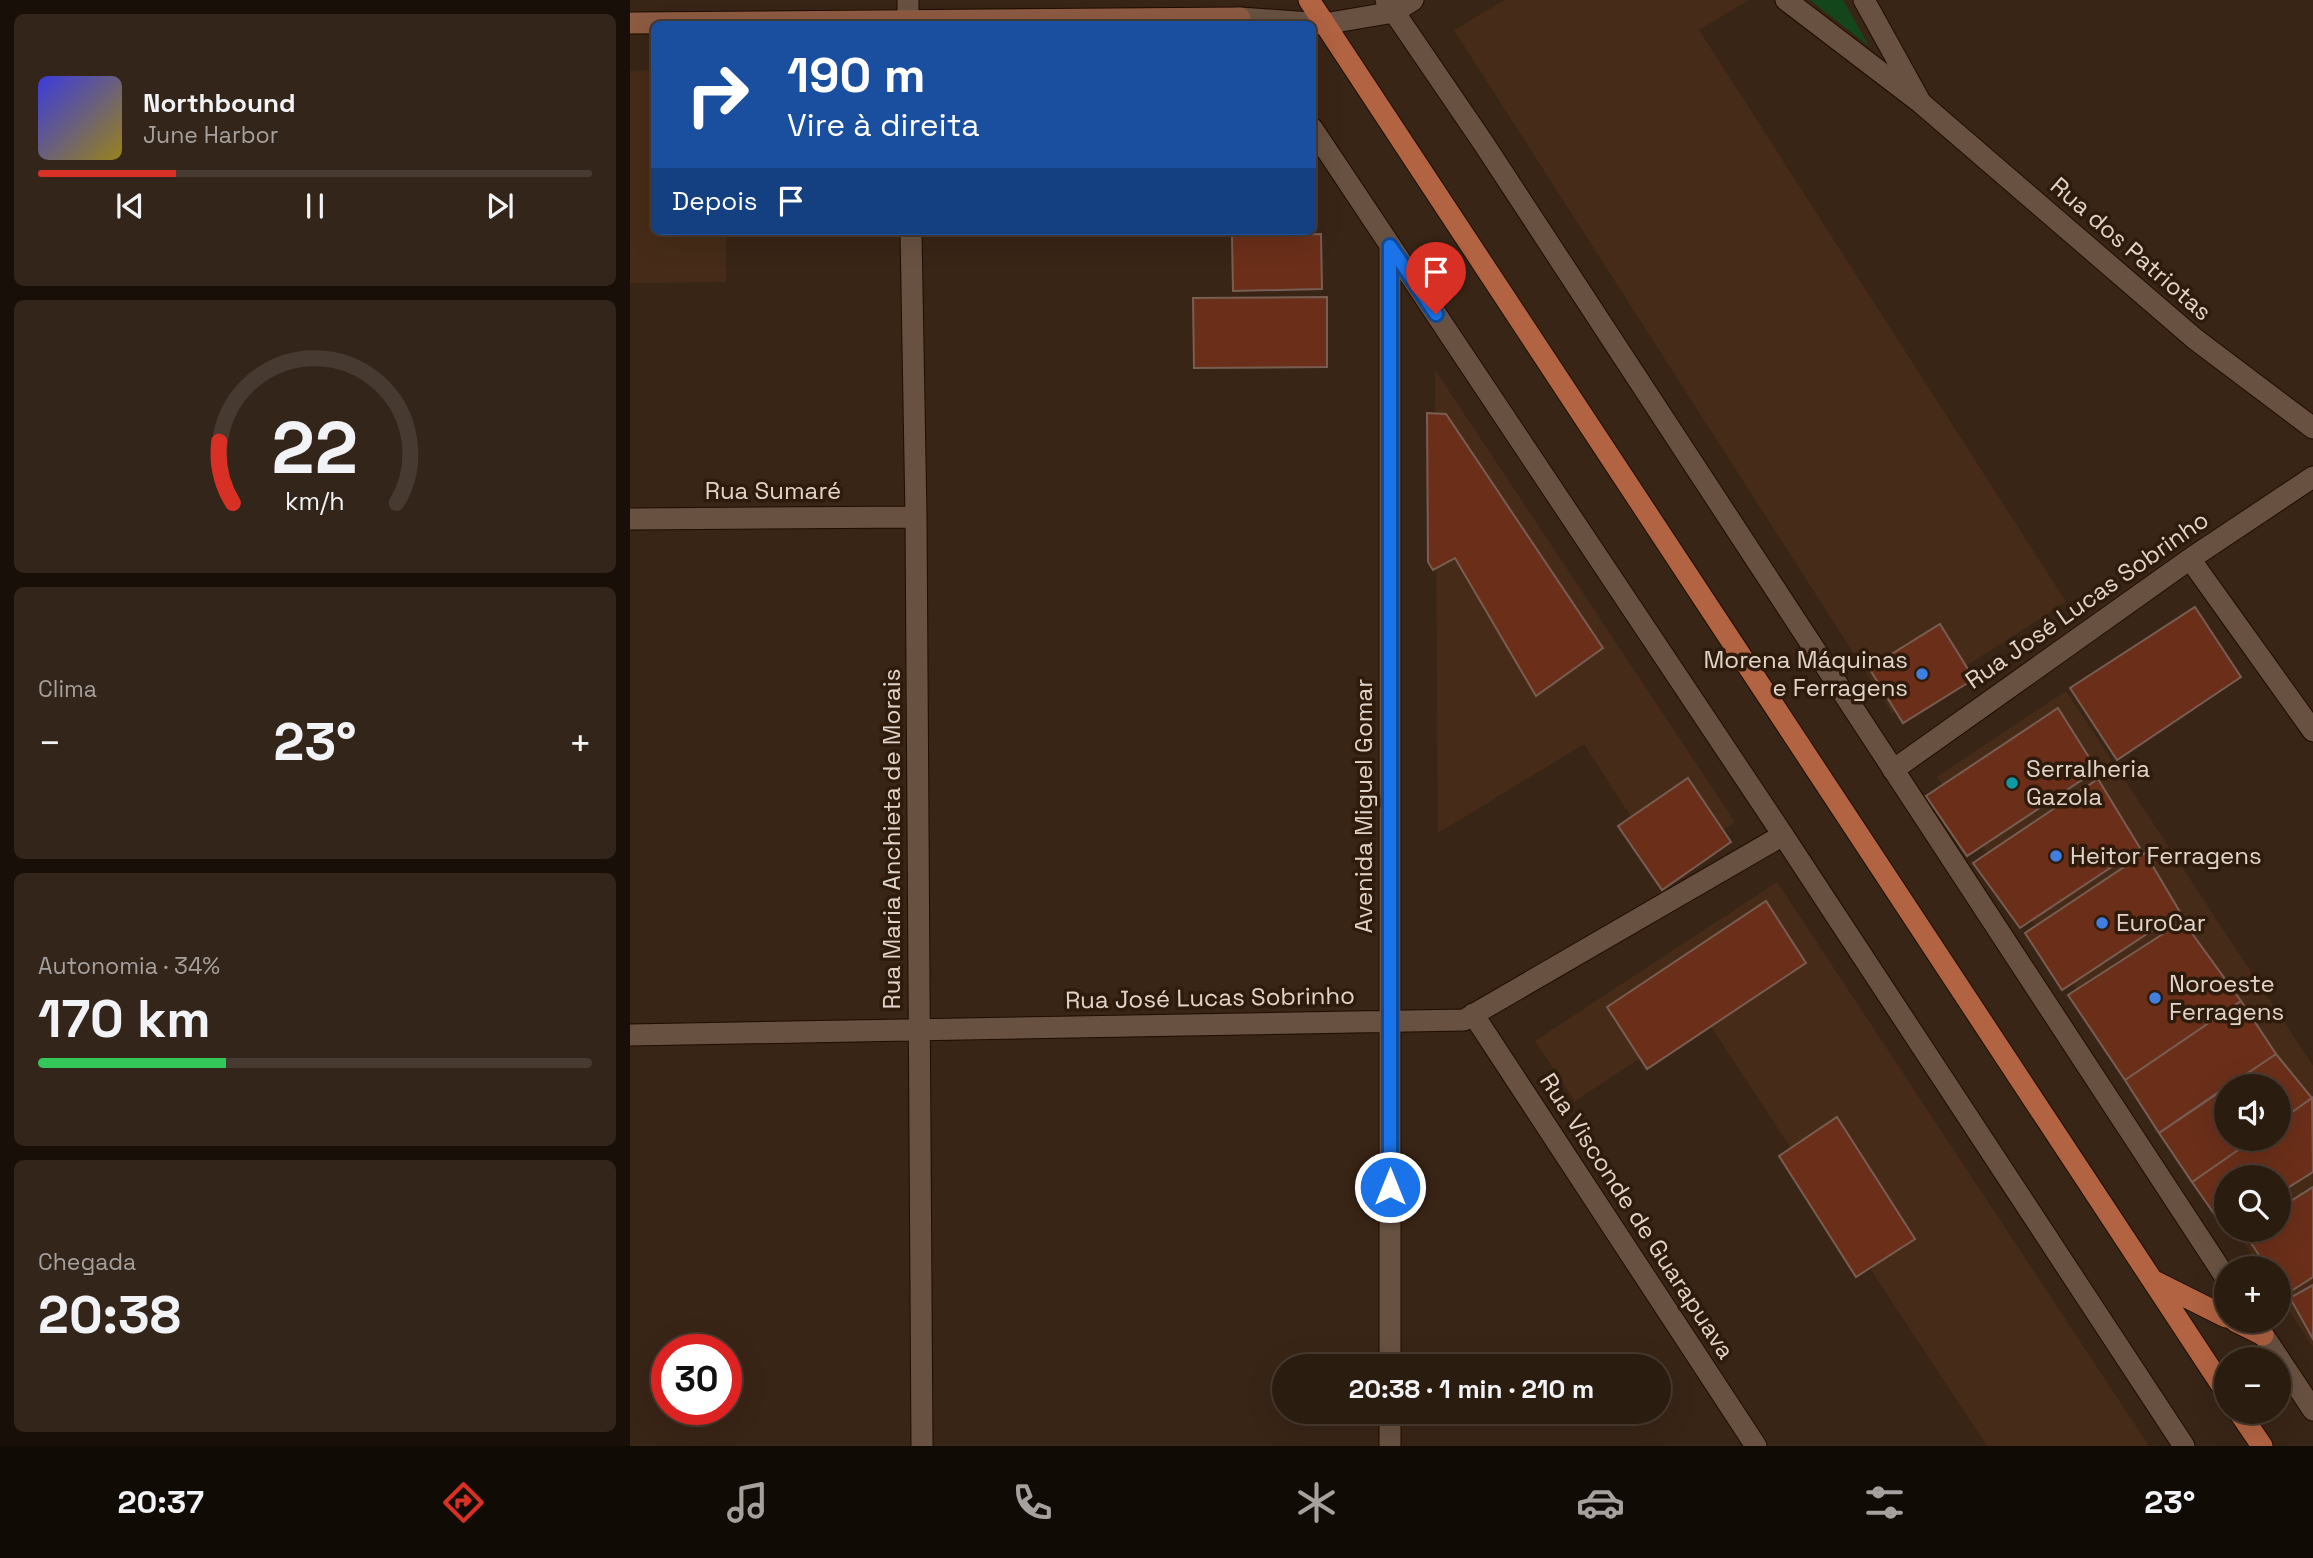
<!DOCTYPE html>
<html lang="pt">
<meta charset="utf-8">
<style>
:root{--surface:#2b1c10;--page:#332519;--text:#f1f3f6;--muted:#a6a19f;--line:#473a30;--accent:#d93025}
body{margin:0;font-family:"Space Grotesk",sans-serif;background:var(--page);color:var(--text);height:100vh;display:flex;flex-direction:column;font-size:26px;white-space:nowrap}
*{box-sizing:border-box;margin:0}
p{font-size:23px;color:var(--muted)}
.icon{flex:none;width:38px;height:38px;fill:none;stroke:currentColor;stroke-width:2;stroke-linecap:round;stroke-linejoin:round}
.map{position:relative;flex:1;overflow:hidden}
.details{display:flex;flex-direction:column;gap:14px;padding:14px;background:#180f09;width:630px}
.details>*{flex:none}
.banner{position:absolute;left:21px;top:21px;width:665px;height:214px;border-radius:10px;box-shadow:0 7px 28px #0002,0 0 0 2px var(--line);background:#1a4fa0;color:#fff;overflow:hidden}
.buttons{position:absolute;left:1584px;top:1074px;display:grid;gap:14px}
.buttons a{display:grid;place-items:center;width:77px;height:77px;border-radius:50%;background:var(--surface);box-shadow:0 7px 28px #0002,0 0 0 2px var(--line);font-size:35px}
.speed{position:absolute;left:21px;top:1334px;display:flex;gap:14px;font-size:35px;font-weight:700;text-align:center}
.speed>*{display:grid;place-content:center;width:91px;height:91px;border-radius:50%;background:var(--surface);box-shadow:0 7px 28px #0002,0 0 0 2px var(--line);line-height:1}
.speed .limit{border:10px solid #d22;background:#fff;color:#111}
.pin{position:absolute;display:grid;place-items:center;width:60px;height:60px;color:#fff;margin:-72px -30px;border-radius:50% 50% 50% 0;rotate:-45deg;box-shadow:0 0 7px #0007}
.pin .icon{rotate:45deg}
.me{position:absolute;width:77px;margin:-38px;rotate:0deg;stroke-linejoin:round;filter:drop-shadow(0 0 5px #0008)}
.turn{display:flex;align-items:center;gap:24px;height:147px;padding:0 21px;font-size:32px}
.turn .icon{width:91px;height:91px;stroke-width:2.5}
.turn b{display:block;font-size:49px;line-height:60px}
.then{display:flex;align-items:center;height:66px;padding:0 21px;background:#0003;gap:14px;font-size:26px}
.big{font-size:52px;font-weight:700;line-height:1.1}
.details .card{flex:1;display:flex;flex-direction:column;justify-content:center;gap:10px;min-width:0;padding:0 24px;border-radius:10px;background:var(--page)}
.details .dial{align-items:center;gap:0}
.dial svg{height:182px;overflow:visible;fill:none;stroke:var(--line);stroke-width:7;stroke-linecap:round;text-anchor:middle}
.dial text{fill:var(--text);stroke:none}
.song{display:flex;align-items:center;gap:21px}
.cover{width:84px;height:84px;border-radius:10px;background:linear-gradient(135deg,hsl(240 70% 55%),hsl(50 70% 35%))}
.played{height:7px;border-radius:4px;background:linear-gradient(90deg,var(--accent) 25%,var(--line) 25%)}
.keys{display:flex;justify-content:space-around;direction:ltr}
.heat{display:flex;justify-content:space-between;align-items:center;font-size:38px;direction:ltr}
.charge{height:10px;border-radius:5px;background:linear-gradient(90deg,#34c759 34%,var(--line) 0)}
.trip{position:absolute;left:642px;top:1354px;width:399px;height:70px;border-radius:35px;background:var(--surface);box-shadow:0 7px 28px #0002,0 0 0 2px var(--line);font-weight:700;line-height:70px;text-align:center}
.tabs{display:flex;height:112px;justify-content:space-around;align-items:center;background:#110b06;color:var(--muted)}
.tabs .icon{width:49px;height:49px}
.tabs .selected{color:var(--accent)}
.tabs b{font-size:32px;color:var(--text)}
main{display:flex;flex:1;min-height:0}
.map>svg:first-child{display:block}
.built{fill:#462c18;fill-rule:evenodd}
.green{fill:#13461a}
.building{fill:#6b2f19;stroke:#785d53;stroke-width:2}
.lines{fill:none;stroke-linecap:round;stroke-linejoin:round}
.minor-casing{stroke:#1f0d02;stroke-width:23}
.tertiary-casing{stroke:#1f0d02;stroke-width:23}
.secondary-casing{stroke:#1f0d02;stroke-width:23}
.primary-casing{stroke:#1f0d02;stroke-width:23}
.minor{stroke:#685141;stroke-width:21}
.tertiary{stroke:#685141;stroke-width:21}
.secondary{stroke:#8d5a42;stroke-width:21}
.primary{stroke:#b16342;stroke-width:21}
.route-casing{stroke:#114b97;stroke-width:18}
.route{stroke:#1a73e8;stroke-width:12}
.shop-dot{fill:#3f7fe0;stroke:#2e1b0c;stroke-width:2.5}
.culture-dot{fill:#0f9aa8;stroke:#2e1b0c;stroke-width:2.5}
.labels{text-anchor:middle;stroke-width:7;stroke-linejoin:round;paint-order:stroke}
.street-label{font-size:24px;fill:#e0d3c9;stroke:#2e1b0c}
.poi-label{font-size:24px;fill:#e0d3c9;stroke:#2e1b0c;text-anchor:start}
</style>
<main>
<section class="details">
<div class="card">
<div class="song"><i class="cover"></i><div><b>Northbound</b><p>June Harbor</p></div></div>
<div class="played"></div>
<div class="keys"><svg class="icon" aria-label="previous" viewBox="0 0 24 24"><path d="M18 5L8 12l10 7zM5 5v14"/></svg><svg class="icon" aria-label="pause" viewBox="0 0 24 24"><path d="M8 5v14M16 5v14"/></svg><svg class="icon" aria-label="next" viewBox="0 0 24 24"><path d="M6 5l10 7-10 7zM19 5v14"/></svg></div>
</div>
<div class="card dial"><svg viewBox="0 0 100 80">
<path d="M14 69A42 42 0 1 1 86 69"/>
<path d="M14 69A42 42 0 0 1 8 42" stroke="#d93025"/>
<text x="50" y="56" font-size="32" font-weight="700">22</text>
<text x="50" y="72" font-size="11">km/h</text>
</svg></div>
<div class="card"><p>Clima</p>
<div class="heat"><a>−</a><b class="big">23°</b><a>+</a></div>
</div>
<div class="card"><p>Autonomia · 34%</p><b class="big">170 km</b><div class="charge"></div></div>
<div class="card"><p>Chegada</p><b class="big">20:38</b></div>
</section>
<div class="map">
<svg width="1683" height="1446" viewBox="0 0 1683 1446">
<rect width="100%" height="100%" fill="#392516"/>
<path class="built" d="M875,0H1118L1069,30L1436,602L1262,713L824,30Z
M24,70V231H96V282L0,283V71Z
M805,370L1105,822L1034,868L954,744L808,833Z
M1436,691L1683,1066V1347L1649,1295L1648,1269H1631L1606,1230H1648V1178H1596V1215L1307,777ZM1596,1087H1648V1139H1596Z
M1147,882L1519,1446H1357L1074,1016L945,1101L905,1041Z"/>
<path class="green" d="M1180,0H1213L1239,46Z"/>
<path class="building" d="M691,234L692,289L603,291L602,236Z
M697,297V367L564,368L563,298Z
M797,413L816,414L973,648L906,696L825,558L803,570L798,562Z
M1565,607L1611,677L1487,760L1440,688Z
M1310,624L1344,679L1273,723L1239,668Z
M1428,708L1467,770L1337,856L1296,796Z
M1058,778L1101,842L1032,890L988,826Z
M1468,779L1510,848L1390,928L1343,863Z
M1515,853L1550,912L1432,990L1395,933Z
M1136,901L1176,963L1017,1069L977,1007Z
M1553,921L1611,1001L1495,1080L1438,995Z
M1611,1001L1646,1054L1529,1133L1495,1080Z
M1646,1054L1682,1098L1648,1122V1087H1597Z
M1596,1087V1139H1624L1562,1182L1529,1133Z
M1682,1098L1683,1172L1648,1194V1178H1596V1227L1594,1228L1562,1182L1624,1139H1648V1122Z
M1207,1117L1285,1239L1226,1277L1149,1156Z
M1683,1187V1277L1655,1295L1648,1285V1269H1638L1614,1232L1648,1230V1209Z
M1683,1285V1339L1660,1298Z"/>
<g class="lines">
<g class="minor-casing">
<path id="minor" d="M278,0V24
M1234,0L1291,103
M281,231L286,517L292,1446
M760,246V1367
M0,519L286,517
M1560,559L1683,731
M1263,770L1560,559L1683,477
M843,1014L1126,1446
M0,1035L834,1020L1153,835
M760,1412V1446"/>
</g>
<g class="tertiary-casing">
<path id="tertiary" d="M756,0L854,144L1596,1278
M1156,0L1291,103L1565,339L1683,428
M610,18L694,24L764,12L783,0
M682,128L1153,835L1554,1446
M1624,1321L1683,1410"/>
</g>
<g class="secondary-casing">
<path id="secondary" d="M0,23L610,18"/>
</g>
<g class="primary-casing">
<path id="primary" d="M679,0L1596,1392
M1526,1282L1596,1317
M1605,1321L1633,1335
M1609,1412L1632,1446"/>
</g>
<use href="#minor" class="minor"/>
<use href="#tertiary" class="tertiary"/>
<use href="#secondary" class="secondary"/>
<use href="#primary" class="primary"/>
</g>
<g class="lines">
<g class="route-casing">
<path id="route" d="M760,1187V246L806,314"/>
</g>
<use href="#route" class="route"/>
</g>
<g class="shop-dot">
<circle cx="1292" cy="674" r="7"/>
<circle cx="1426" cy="856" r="7"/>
<circle cx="1472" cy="923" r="7"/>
<circle cx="1525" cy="998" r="7"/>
</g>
<circle class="culture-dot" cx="1382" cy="783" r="7"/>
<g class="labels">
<g class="street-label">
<text transform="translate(1501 249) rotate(41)" y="8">Rua dos Patriotas</text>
<text x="143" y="499">Rua Sumaré</text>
<text transform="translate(1457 600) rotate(-35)" y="8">Rua José Lucas Sobrinho</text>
<text transform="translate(734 806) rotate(-90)" y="8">Avenida Miguel Gomar</text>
<text transform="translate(262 839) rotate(-90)" y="8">Rua Maria Anchieta de Morais</text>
<text transform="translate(580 998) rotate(-1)" y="8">Rua José Lucas Sobrinho</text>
<text transform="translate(1007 1216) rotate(57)" y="8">Rua Visconde de Guarapuava</text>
</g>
<g class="poi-label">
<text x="1278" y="668" text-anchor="end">Morena Máquinas<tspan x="1278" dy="28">e Ferragens</tspan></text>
<text x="1396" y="777">Serralheria<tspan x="1396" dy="28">Gazola</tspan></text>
<text x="1440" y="864">Heitor Ferragens</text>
<text x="1486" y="931">EuroCar</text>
<text x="1539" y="992">Noroeste<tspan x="1539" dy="28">Ferragens</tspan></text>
</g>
</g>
</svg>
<div class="buttons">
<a><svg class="icon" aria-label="sound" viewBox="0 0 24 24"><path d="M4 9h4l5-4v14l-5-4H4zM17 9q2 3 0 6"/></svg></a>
<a><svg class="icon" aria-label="search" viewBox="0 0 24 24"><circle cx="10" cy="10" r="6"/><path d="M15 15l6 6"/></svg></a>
<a>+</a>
<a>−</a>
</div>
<div class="speed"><div class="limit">30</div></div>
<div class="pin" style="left:806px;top:314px;background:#d93025"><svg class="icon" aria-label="arrive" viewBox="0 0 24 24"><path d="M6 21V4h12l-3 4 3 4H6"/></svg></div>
<svg class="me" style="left:760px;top:1187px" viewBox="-20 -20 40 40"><circle r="17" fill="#1a73e8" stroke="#fff" stroke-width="3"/><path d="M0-11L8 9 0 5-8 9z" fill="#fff"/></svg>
<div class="trip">20:38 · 1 min · 210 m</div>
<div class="banner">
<div class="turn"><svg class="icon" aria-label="right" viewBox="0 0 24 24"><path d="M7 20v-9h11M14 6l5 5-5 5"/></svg><div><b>190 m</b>Vire à direita</div></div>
<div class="then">Depois<svg class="icon" aria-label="arrive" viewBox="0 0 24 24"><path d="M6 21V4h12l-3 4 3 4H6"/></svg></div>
</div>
</div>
</main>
<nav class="tabs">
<b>20:37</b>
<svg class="icon selected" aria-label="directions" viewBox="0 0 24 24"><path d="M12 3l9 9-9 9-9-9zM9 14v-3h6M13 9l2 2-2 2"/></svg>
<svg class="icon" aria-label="music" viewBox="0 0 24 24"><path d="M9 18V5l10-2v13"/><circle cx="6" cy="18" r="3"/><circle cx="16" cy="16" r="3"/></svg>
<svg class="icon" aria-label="phone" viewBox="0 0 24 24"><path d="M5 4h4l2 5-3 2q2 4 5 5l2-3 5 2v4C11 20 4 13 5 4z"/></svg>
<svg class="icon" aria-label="climate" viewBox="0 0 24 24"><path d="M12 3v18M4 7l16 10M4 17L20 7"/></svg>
<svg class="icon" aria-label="car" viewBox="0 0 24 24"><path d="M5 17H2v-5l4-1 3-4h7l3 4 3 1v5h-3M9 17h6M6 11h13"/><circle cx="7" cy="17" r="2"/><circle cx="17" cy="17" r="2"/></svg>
<svg class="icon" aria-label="filters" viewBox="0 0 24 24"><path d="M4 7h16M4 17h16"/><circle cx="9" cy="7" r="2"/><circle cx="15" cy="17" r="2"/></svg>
<b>23°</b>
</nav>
